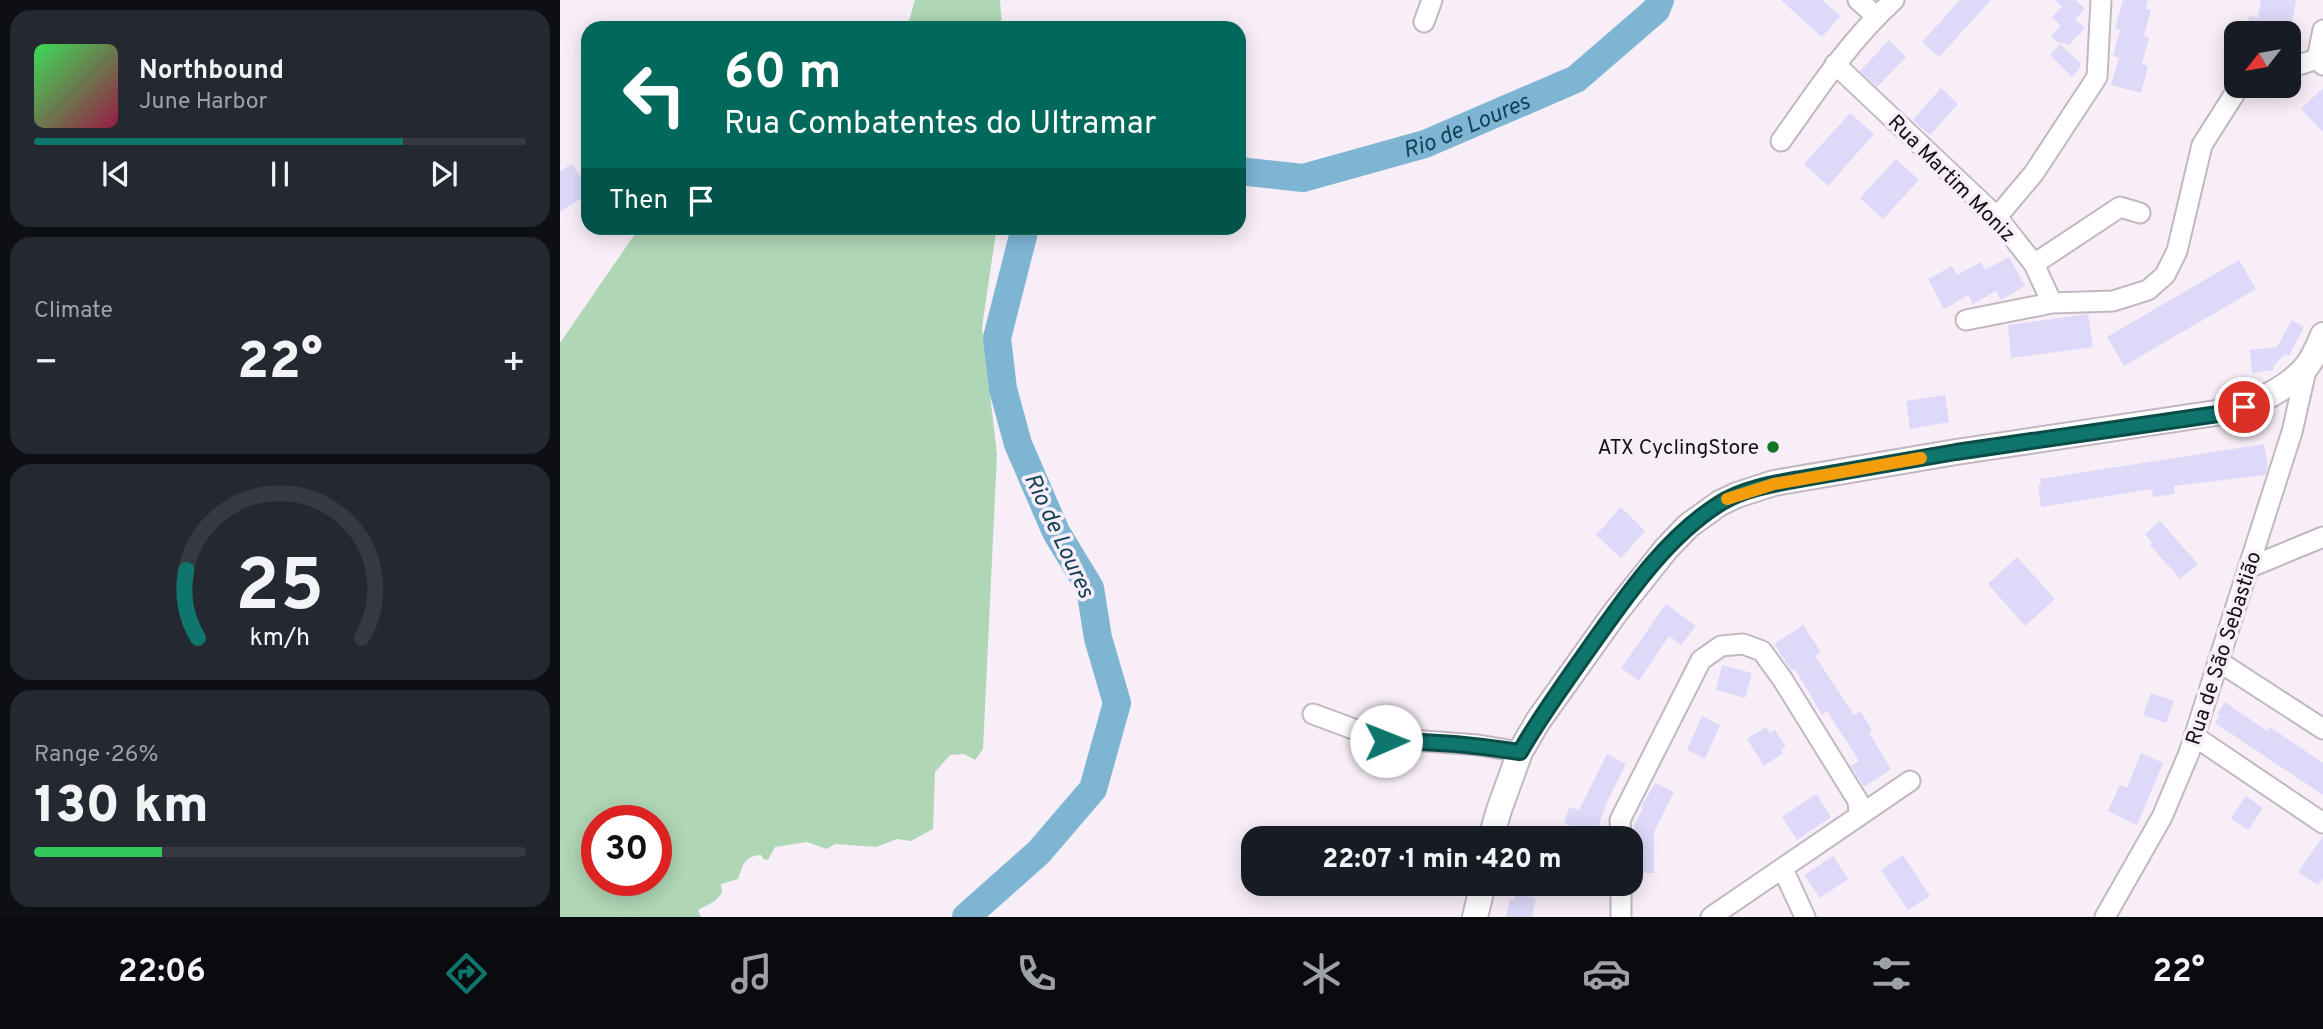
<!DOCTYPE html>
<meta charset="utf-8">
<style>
:root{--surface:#171b24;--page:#242831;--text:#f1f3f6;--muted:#9ea1a6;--line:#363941;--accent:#0f766e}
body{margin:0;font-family:Overpass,sans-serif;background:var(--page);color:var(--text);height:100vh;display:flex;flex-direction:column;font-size:26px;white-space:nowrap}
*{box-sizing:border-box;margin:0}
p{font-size:23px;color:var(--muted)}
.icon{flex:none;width:38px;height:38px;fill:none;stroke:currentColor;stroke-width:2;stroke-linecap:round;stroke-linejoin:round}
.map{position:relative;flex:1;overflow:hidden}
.drawer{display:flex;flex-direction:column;gap:10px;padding:10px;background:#0d0f14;width:560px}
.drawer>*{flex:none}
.top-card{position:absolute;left:21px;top:21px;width:665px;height:214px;border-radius:21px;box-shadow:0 4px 18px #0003;background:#00695c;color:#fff;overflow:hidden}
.needle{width:46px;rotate:239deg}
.fabs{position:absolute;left:1664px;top:21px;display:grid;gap:14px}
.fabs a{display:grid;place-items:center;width:77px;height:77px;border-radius:14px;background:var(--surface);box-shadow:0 4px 18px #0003;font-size:35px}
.speed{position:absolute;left:21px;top:805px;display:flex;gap:14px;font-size:35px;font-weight:700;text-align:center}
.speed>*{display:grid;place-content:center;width:91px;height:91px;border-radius:50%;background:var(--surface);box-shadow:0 4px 18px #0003;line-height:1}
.speed .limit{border:10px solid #d22;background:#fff;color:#111}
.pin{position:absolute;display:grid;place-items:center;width:60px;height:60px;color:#fff;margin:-30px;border:4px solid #fff;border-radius:50%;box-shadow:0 2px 7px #0007}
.me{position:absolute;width:77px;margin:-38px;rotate:89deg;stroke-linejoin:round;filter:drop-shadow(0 0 5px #0008)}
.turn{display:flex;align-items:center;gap:24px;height:147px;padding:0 28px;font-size:32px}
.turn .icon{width:91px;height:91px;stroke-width:2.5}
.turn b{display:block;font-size:49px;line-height:60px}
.then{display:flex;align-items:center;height:66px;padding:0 28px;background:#0003;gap:14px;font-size:26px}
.big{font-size:52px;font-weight:800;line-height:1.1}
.drawer .card{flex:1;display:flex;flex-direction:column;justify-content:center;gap:10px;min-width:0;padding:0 24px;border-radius:21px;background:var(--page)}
.drawer .dial{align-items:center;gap:0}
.dial svg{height:182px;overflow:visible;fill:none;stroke:var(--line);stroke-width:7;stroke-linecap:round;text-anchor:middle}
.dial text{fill:var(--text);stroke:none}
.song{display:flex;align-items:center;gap:21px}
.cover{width:84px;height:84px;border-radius:10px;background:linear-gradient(135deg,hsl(130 70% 55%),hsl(340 70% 35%))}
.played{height:7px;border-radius:4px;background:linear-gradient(90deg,var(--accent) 75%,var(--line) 75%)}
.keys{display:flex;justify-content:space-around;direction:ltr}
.heat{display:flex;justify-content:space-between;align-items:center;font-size:38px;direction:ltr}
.charge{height:10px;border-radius:5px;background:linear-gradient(90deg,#34c759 26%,var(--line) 0)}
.trip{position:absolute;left:681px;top:826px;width:402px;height:70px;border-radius:21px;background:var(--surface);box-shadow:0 4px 18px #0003;font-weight:800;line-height:70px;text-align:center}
.dock{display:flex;height:112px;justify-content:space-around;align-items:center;background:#090b0e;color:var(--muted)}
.dock .icon{width:49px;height:49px}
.dock .on{color:var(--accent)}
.dock b{font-size:32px;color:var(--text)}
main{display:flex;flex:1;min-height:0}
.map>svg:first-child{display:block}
.green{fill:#afd6b5;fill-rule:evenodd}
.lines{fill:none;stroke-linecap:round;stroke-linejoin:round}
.river{stroke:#7eb5d3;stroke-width:28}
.building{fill:#ded9f8}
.minor-casing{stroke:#c2b8c2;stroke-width:23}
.major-casing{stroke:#c2b8c2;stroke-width:28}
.minor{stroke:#fff;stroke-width:19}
.major{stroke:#fff;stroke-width:24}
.route-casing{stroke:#0a4d48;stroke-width:18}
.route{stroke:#0f766e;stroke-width:12}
.slow{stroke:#f59e0b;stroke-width:12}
.poi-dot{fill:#117425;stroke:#f8eef8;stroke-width:2.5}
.labels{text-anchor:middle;stroke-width:7;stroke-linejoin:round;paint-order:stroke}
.street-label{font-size:21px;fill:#151115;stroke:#f8eef8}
.poi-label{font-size:21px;fill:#151115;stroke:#f8eef8;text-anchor:end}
.water-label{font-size:23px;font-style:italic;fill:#144157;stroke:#f8eef8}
</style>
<main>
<section class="drawer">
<div class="card">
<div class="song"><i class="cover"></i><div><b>Northbound</b><p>June Harbor</p></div></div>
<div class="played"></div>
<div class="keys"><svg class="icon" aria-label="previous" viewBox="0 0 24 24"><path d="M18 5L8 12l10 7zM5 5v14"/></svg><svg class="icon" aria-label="pause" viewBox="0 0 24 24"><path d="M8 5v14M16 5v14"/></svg><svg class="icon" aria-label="next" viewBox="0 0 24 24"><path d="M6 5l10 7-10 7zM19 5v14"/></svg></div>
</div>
<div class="card"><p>Climate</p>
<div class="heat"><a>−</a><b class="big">22°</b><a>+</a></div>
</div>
<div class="card dial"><svg viewBox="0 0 100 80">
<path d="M14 69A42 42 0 1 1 86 69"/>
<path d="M14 69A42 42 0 0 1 9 39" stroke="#0f766e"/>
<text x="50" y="56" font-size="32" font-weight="700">25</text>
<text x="50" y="72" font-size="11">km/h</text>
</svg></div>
<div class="card"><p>Range · 26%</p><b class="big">130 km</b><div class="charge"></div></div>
</section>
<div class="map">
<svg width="1763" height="917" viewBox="0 0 1763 917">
<rect width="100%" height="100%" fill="#f8eef8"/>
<path class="green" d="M355,0H440L442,28H347Z
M79,228H439L436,232L422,327L437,454L423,749L415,760L404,754L390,755L375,772L373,829L351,841L337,839L316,847L275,844L267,849L247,842L215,847L208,860L203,859L201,855C184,856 183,865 178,879L161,884L162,893L155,901L138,910L141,917H0V343ZM37,821H96V880H37Z"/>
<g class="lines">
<g class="river">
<path id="s1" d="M679,171L743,178L865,144L1016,79L1096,10L1100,0"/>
<path d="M406,917L479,852L533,789L557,703L538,638L530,588L496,532L458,444L443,389L437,338L465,228"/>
</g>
</g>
<path class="building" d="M1221,0H1262L1280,16L1262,37Z
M1400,0H1431L1379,57L1362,42Z
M1495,0H1516L1525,9L1515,19L1525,28L1509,45L1497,42L1491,36L1501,26L1492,17L1502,7Z
M1563,0H1588L1586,9L1591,10L1584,36L1589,38L1582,64L1588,66L1581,93L1551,85L1559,58L1553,56L1560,30L1555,28Z
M1701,0H1736L1732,23L1722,22L1720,33H1686L1689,16L1698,18Z
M1329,40L1346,57L1317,87L1300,71Z
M1500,44L1520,63V68L1512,77L1490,55Z
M1381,88L1398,104L1370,135L1353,120Z
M1763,88V132L1741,109Z
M1290,113L1314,134L1268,186L1244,164Z
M1336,159L1359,180L1323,219L1300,198Z
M12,164L28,189V194L0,212V171Z
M1449,257L1465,286L1441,300L1436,291L1413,304L1408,295L1384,309L1368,279L1392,266L1397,275L1421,262L1425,270Z
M1679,260L1696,289L1564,366L1547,337Z
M1528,314L1533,347L1451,358L1448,325Z
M1732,320L1744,327L1729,356L1725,354L1713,366L1714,370L1692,373L1690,350L1717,347Z
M1385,395L1389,422L1350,429L1346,401Z
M1704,444L1708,467L1705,475L1614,486L1615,494L1593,497L1592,489L1481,507L1478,486L1481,485L1480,479Z
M1061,507L1085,531L1061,558L1036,535Z
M1600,521L1638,564L1620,579L1590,545L1592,543L1585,534Z
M1457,557L1495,599L1465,626L1428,584Z
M1106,604L1136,626L1121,645L1109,636L1079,681L1061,668Z
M1243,625L1261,652L1255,656L1294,715L1300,711L1312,730L1309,733L1331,769L1304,787L1291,766L1299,761L1267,711L1262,715L1235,669L1232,671L1214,644Z
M1162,665L1192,673L1185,698L1156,690Z
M1591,693L1614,701L1606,723L1583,715Z
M1665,702L1707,731L1710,727L1763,763V795L1655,723L1660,716L1657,714Z
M1142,716L1160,725L1145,759L1127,750Z
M1206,727L1210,733L1215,730L1226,747L1221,750L1223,753L1204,766L1187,739Z
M1581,753L1603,763L1577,825L1548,811L1560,785L1567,788Z
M1047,754L1066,764L1046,804L1035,837L1012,830L1014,827L1004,823L1009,807L1019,810Z
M1095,783L1114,792L1094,832V873H1073L1074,826L1083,808L1081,807Z
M1256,794L1271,817L1237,840L1222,817Z
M1686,796L1703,808L1688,830L1671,818Z
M1763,836V878L1758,885L1738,872Z
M1343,855L1370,896L1348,910L1321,870Z
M1273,856L1288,879L1260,898L1244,875Z
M955,893L976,898L972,917H946L950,899L954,900Z"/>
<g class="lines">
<g class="minor-casing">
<path id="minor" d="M1298,0L1316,16
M864,22L872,0
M1763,30L1757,59L1763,65
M1275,64L1437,217L1474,264L1492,303
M1729,68L1757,59
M1221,141C1256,92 1289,41 1334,0
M1437,217L1474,173L1537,77L1541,0
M1474,264L1560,207L1580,213
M1406,320L1492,303L1553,301L1588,290L1605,275L1617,251L1642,145L1677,90L1682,86
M1688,568L1763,537
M1658,661L1763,729
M753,714L826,741H865L918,745L960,752
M1634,736L1763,823
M1061,838L1060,820L1141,660L1161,646L1183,644L1202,651L1223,680L1298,801L1299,816
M1223,869L1245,917
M1061,884V917
M1151,917L1350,781
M1545,917L1602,817L1629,753L1732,432L1747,366"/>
</g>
<g class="major-casing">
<path id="major" d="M931,838L939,810L960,752L978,721L1055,613L1106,549L1128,526L1160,503L1177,495L1214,483L1396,452L1669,411C1696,404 1729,388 1747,366C1754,357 1759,345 1763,335
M915,917L923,884"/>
</g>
<use href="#minor" class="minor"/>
<use href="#major" class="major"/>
</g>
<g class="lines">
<g class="route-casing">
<path id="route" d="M826,741C871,741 915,745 960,752C980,717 1004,684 1028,650C1065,598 1104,539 1159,504C1182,489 1212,484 1240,479L1396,452L1658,414L1684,407"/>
</g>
<use href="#route" class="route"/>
<path class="slow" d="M1167,499L1214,484L1361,458"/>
</g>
<circle class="poi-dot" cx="1213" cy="447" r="7"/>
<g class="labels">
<g class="street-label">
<text transform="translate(1392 178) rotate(45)" y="7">Rua Martim Moniz</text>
<text transform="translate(1663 648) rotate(-72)" y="7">Rua de São Sebastião</text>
</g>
<g class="poi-label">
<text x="1199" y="454">ATX CyclingStore</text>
</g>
<g class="water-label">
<text dy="8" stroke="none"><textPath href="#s1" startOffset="236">Rio de Loures</textPath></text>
<text transform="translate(500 535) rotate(65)" y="8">Rio de Loures</text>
</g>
</g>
</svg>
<div class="fabs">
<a><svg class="needle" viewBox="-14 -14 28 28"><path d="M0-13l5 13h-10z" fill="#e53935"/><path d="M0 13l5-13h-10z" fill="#9ea1a6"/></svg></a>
</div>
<div class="speed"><div class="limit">30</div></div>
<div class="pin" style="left:1684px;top:407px;background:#d93025"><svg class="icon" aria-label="arrive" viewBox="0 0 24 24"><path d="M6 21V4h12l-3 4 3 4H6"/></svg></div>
<svg class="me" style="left:826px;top:741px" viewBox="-20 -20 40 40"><circle r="19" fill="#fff"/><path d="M0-13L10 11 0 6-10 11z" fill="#0f766e"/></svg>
<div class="trip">22:07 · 1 min · 420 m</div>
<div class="top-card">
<div class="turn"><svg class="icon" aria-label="left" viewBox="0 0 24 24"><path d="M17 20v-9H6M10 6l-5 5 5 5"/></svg><div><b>60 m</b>Rua Combatentes do Ultramar</div></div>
<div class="then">Then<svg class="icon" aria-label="arrive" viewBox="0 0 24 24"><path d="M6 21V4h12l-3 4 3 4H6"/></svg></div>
</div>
</div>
</main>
<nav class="dock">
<b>22:06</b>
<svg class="icon on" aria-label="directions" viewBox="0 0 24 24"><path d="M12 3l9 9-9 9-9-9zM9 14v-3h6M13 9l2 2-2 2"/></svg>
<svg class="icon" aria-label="music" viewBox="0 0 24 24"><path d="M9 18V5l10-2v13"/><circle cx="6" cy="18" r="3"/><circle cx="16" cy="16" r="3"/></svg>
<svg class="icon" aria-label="phone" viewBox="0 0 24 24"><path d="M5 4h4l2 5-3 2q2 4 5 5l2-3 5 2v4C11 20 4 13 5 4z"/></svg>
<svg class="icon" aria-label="climate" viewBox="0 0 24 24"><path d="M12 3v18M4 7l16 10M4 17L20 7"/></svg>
<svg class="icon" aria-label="car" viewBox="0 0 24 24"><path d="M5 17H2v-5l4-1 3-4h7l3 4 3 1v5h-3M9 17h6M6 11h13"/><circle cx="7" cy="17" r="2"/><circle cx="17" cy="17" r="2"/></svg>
<svg class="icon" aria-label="filters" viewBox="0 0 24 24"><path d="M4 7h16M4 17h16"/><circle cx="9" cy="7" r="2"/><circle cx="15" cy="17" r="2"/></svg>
<b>22°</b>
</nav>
